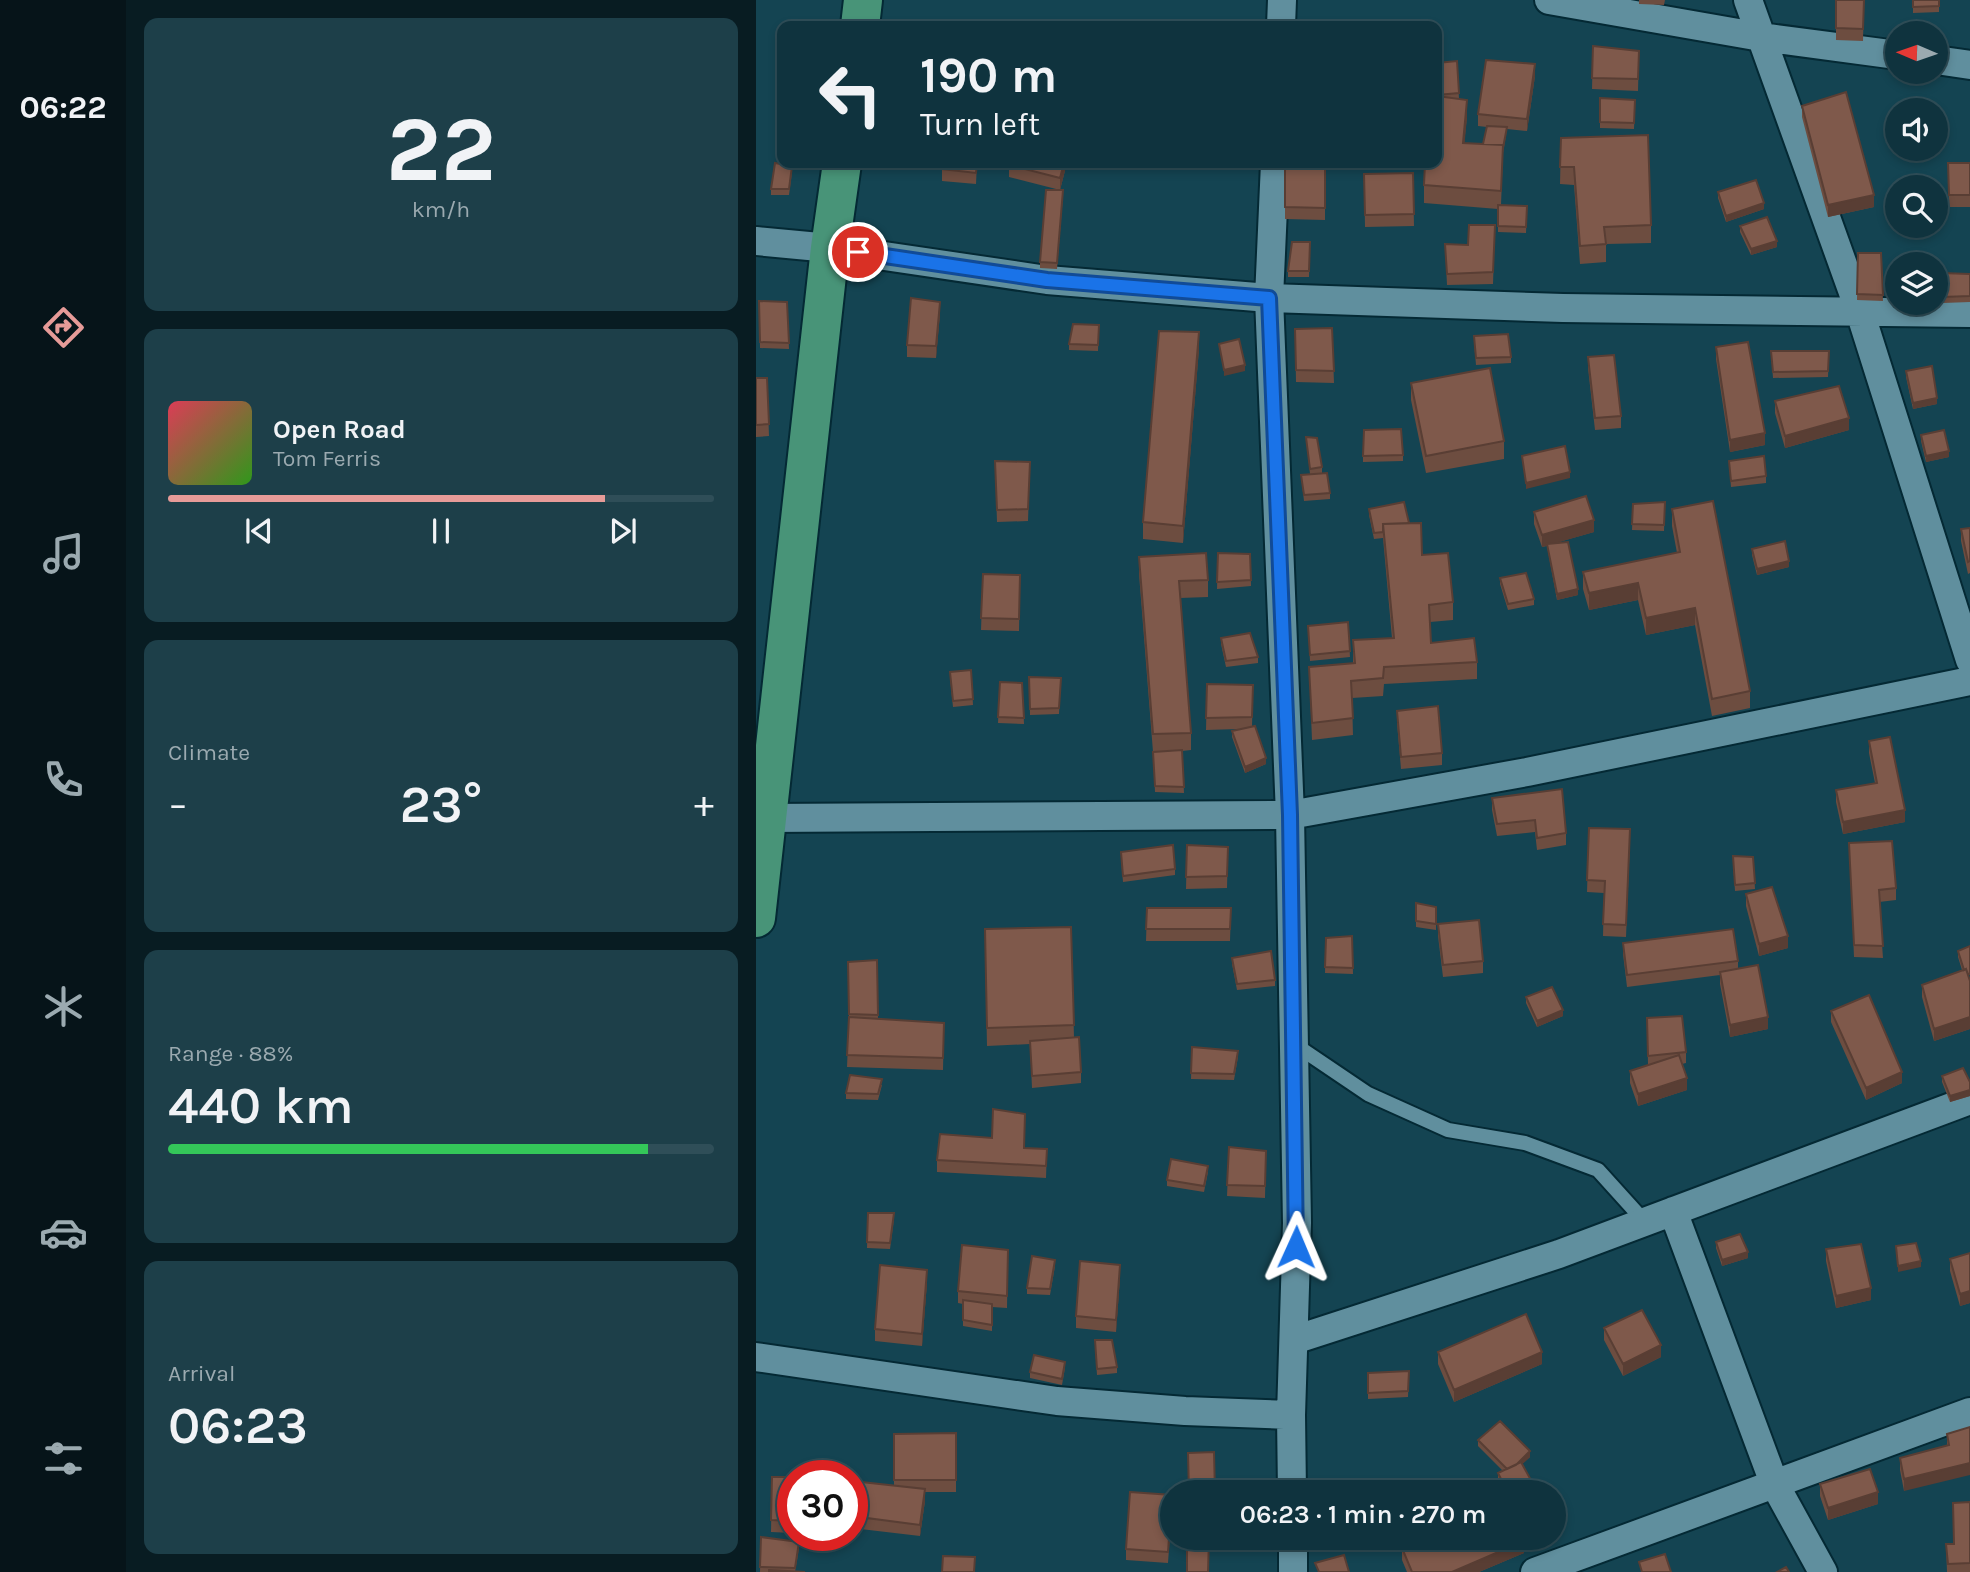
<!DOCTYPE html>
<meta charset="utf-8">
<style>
:root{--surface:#0f333e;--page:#1d3f49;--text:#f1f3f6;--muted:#9baab0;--line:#2f4e58;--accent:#e69b98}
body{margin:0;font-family:Karla,sans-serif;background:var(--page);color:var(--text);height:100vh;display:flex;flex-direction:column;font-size:26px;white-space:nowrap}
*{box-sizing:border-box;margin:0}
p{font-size:23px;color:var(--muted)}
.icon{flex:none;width:38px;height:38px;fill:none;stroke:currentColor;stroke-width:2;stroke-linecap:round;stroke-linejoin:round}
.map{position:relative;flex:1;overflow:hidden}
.panel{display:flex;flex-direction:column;gap:18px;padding:18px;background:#081c22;width:630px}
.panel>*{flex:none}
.guide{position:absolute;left:21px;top:21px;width:665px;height:147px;border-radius:14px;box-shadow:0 4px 10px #0003,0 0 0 2px var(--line);background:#0f333e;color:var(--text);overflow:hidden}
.needle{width:46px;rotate:272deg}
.controls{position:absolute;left:1129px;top:21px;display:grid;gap:14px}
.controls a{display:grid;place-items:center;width:63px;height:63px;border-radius:50%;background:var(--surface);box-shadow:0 4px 10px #0003,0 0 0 2px var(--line);font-size:35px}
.speed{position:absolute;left:21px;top:1460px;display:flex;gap:14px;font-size:35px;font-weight:700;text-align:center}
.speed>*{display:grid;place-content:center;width:91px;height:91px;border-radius:50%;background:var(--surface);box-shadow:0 4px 10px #0003,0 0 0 2px var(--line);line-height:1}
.speed .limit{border:10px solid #d22;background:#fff;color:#111}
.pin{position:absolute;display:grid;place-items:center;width:60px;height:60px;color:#fff;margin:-30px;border:4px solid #fff;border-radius:50%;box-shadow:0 2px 7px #0007}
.me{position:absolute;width:77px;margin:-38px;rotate:1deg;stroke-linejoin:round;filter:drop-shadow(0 0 5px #0008)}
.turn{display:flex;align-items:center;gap:24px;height:147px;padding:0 28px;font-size:32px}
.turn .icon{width:91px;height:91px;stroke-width:2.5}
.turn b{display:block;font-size:49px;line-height:60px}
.big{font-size:52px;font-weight:600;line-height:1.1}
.panel .tile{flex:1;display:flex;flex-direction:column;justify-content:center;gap:10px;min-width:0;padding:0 24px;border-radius:14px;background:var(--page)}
.panel .dial{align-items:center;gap:0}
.dial b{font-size:91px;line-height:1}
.song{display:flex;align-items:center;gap:21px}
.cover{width:84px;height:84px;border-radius:10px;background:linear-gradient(135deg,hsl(350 70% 55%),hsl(110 70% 35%))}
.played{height:7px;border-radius:4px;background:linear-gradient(90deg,var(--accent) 80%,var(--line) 80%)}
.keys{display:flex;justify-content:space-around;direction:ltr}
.heat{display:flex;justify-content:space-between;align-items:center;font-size:38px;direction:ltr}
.charge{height:10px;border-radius:5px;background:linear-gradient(90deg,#34c759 88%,var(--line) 0)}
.trip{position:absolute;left:404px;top:1480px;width:406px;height:70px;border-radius:35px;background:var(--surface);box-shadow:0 4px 10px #0003,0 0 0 2px var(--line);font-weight:600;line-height:70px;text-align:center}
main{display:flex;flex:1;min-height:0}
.tabs{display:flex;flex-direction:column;width:126px;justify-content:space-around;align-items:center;background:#061419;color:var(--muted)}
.tabs .icon{width:49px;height:49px}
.tabs .on{color:var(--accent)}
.tabs b{font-size:32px;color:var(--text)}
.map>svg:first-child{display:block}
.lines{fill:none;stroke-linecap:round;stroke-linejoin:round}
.service-casing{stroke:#042934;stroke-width:18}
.minor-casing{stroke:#042934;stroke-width:32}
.trunk-casing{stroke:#042934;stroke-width:42}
.service{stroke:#608f9e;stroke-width:14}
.minor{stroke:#608f9e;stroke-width:28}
.trunk{stroke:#489478;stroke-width:38}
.wall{fill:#6d4d40}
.shaded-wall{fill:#593e34}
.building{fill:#7f594b;stroke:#593e34;stroke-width:2}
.route-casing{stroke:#114b97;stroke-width:18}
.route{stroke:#1a73e8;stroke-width:12}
</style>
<main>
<nav class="tabs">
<b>06:22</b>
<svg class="icon on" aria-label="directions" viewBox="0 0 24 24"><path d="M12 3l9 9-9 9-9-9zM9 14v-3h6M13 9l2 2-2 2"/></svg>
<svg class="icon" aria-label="music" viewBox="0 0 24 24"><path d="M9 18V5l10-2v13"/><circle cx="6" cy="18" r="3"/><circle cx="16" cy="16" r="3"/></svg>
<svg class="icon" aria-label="phone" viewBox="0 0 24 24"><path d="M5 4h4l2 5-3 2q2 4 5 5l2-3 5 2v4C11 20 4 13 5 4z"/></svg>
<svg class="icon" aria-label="climate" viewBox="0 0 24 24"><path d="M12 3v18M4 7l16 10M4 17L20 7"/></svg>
<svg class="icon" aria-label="car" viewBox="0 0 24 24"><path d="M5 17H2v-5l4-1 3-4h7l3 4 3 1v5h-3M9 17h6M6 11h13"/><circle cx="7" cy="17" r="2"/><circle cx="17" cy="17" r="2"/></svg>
<svg class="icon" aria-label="filters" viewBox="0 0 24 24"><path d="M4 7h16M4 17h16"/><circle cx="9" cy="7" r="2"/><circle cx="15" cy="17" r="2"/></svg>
</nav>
<section class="panel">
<div class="tile dial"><b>22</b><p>km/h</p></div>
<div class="tile">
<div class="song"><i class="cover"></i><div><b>Open Road</b><p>Tom Ferris</p></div></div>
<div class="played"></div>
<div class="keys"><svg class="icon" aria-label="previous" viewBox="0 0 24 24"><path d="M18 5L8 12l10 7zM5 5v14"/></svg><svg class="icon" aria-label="pause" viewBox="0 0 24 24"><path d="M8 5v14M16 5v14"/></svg><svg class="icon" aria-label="next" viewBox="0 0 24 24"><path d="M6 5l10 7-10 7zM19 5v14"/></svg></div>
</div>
<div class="tile"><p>Climate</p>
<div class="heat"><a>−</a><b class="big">23°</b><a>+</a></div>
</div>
<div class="tile"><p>Range · 88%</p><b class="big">440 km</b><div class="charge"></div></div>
<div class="tile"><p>Arrival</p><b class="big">06:23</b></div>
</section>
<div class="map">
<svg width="1214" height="1572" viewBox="0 0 1214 1572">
<rect width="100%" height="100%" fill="#144452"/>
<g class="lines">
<g class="service-casing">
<path id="service" d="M538,1044L612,1094L692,1130L769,1143L842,1170L889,1222"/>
</g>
<g class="minor-casing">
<path id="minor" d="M793,0L1005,37L1141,55
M992,0L1104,312L1214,660
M525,26L526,0
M1180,60L1214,65
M519,163L513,298L534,815L541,1223L535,1415L536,1493
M0,241L74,248L291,280L513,298L807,308L1214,313
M10,818L534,815L771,772L1214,681
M917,1211L1018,1483L1067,1572
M538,1340L803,1254L1214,1100
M0,1357L301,1401L429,1411L535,1415
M537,1538V1572
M779,1572L1214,1412"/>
</g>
<g class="trunk-casing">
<path id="trunk" d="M104,26L107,0
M0,918L74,248L86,163"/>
</g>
<use href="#service" class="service"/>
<use href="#minor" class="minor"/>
<use href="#trunk" class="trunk"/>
</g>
<path class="wall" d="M883,0H909L908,5L883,4Z
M1080,0H1108L1107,41L1080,40Z
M1157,0H1183V12L1157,13Z
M837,46L883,51L882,91L836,89Z
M701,61L703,99L711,117L708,144H727L731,127L722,126V114L779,76L771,131L751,129L747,153L745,205L771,206L770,233L742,232V209L668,203V185L681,163V63Z
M844,98L879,100L878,129L844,128Z
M1046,106L1118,207L1072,217L1046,117Z
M805,138L895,225V243L850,244V262L824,264L818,185L804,184Z
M186,163H221L220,184L186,181Z
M311,163L304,190L307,196L301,269L284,268V262L304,190L253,177V165Z
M529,163H569V220L529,219Z
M1192,163H1214V207H1193Z
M36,172L33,195H15V189Z
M657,173L658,226L609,227L608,174Z
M962,192L1008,209L970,222L962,198Z
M739,225L737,284L691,285L689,244L712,245Z
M984,226L1021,247L995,255L984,232Z
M554,242L553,277H532V271Z
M1102,253H1125L1127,301L1101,300Z
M1214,274V302L1187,303L1185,279Z
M3,301L31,302L33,349L4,348Z
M184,314L180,358L151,357V345Z
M343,325L342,351L313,350V344Z
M576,328L578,383L540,382L539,329Z
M718,342L755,357V363L720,365Z
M960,347L1009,445L974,452L960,359Z
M443,349L427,543L387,539V522Z
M1015,351H1073L1072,377L1017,378Z
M832,357L865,416V428L839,430L832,368Z
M1150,371L1181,404L1157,409L1150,377Z
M0,378H11L13,436L0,437Z
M655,383L748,441V459L670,473L655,400Z
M1019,401L1093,430L1029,448L1019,413Z
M1165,435L1193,457L1170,462L1165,441Z
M550,437L566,467V473L574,493V499L548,501L545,475L554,474Z
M647,455V461L607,462V456Z
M239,461L274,462L272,521L241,522Z
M973,461L1010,476V483L975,487Z
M909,502L908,531L876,530L877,504Z
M613,509L653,523L666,555L697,602V620L674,622L675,643L721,662V679L628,684L627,696L596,698L597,735L556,740L553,667L597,663V640L636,638L627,538L618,539L613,515Z
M916,509L994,691V708L956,716L939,625L890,635L882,600L833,610L827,589V572L921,553L916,526Z
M778,512L838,532L799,543L822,595L801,600L791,546L786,547L778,524Z
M1214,528V573L1212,574L1205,541V529Z
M996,549L1033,567L1001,575L996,555Z
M462,553L494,554L495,586L461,589Z
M383,557L452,580V597L424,598L435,733V750L426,751L428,793L399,792L397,752L383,574Z
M227,574L264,575L263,631L225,630Z
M744,578L778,599V605L752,610L744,584Z
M592,622L594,657L554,661L552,626Z
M465,638L502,657V663L470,667L465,644Z
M215,670L217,705L197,707L194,678Z
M273,677L305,678L303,714L274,715Z
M244,682L266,683L268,724L242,723Z
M451,684L497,685L496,727L510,764L489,773L476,737V731L483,729L450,730Z
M641,711L686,753V765L645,769L641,723Z
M1113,741L1149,822L1087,834L1080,802V790L1119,783L1113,753Z
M736,798L810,833V845L781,850L779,832L741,836L736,810Z
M833,828L874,841L870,937L847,936L848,893L831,892Z
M1093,843L1140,888V900L1123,902L1127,958L1098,957Z
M431,845L472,847L471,888L430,889Z
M997,857L999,889L979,891L977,862Z
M365,858L419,869V875L367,882Z
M990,894L1032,948L1003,956L990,906Z
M660,903L680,907V930L660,927Z
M391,908H475L474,941H390Z
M682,924L727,961V973L687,977L682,936Z
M315,927L318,1037L325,1072V1083L276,1088L274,1044L231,1046L229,947Z
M596,936L597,974L569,973L570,938Z
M867,943L982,961V969L1012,1029L974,1037L964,984V975L871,987L867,954Z
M1202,951L1214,981V1029L1178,1041L1166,997V985L1206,970L1202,957Z
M476,958L519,980V986L481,990L476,964Z
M121,960L122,1019L188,1023L187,1070L91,1067L93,1018L92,962Z
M770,997L807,1016L781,1027L770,1003Z
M1075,1011L1146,1083L1110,1100L1075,1022Z
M891,1018L930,1052V1063L926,1064L931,1090L882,1106L874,1083V1071L892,1065Z
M436,1047L482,1057L478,1080L435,1079Z
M1186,1076L1214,1082V1096L1194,1102L1186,1082Z
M126,1085L122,1100L90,1099V1093Z
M473,1147L510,1151L509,1198L471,1196Z
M268,1148L291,1149L290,1178L181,1172V1160Z
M452,1172L448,1192L411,1186V1180Z
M112,1213L138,1219L134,1249L111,1248Z
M960,1242L992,1258L966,1266L960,1248Z
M1070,1249L1115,1300L1080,1308L1070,1261Z
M252,1250L251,1308L236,1307V1331L207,1326V1304L202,1303V1291Z
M1214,1253V1303L1204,1306L1194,1271V1259Z
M299,1266L294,1295L271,1294V1288Z
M364,1277L360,1332L320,1328V1316Z
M171,1282L166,1346L119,1341V1329Z
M848,1328L905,1357L867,1376L848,1340Z
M339,1346L361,1367V1373L341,1375Z
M682,1352L786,1364L698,1402L682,1364Z
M309,1368L306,1385L274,1378V1372Z
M653,1371L652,1397L612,1399V1373Z
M1214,1427L1148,1491L1144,1470V1458L1191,1446V1434Z
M200,1433V1492H169V1501L164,1536L96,1528V1481L138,1486V1434Z
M722,1440L774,1457L766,1464L782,1493H746L742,1485V1473L747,1471L722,1446Z
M16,1477H37V1533L15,1532Z
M1064,1484L1122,1504L1072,1520L1064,1496Z
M1214,1502V1572H1191L1190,1544H1198L1197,1503Z
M416,1507L412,1563L370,1560V1549Z
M5,1537L43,1548L39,1572H49H4Z
M770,1538H798L800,1539L777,1550Z
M646,1548L768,1553L723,1572H651L646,1560Z"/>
<path class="shaded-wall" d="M779,64V76L771,131V119Z
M711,100V117L707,161V143Z
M308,163H311L304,190V178Z
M1118,195V207L1072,217V205Z
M1008,203V209L970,222V216Z
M1021,241V247L995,255V249Z
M184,302V314L180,358V346Z
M443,332V349L427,543V526Z
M489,365V371L468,376V370Z
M1181,398V404L1157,409V403Z
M1093,418V430L1029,448V436Z
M1009,433V445L974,452V440Z
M1193,451V457L1170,462V456Z
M814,472V478L770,489V483Z
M838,520V532L786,547V535Z
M1033,561V567L1001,575V569Z
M882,583V600L833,610V593Z
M822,589V595L801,600V594Z
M939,608V625L890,635V618Z
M510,758V764L489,773V767Z
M1149,810V822L1087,834V822Z
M1032,936V948L1003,956V944Z
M807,1010V1016L781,1027V1021Z
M1012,1017V1029L974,1037V1025Z
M1214,1017V1029L1178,1041V1029Z
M1146,1072V1083L1110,1100V1088Z
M931,1078V1090L882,1106V1094Z
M1214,1090V1096L1194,1102V1096Z
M992,1252V1258L966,1266V1260Z
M1165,1261V1267L1142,1272V1266Z
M364,1265V1277L360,1332V1320Z
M171,1270V1282L166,1346V1334Z
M1115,1288V1300L1080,1308V1296Z
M1214,1291V1303L1204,1306V1294Z
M905,1345V1357L867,1376V1364Z
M786,1352V1364L698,1402V1390Z
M774,1451V1457L753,1477V1471Z
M1214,1463V1475L1148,1491V1479Z
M169,1489V1501L164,1536V1525Z
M1122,1492V1504L1072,1520V1508Z
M800,1527V1539L777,1550V1538H798V1528Z
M768,1541V1553L723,1572H696Z"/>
<path class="building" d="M1080,0H1108L1107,29L1080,28Z
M1157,0H1183V6L1157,7Z
M350,23V26H327V25Z
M837,46L883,51L882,79L836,78Z
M730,60L779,64L771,119L722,114Z
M701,61L703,93L681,95V63Z
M1090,92L1118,195L1072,205L1046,106Z
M681,96L711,100L707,143L747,145L745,191L668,185L669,163H681Z
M844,98L879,100L878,123L844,122Z
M731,126L751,127L747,148V145L727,144Z
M892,135L895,225L848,227L850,244L824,246L818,167H804L805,138Z
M19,163L36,166L33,189H15Z
M186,163H221L220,173L186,169Z
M253,163H308L304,178L253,165Z
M529,163H569V208L529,207Z
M1192,163H1214V195H1193Z
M657,173L658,214L609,215L608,174Z
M1000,180L1008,203L970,216L962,192Z
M290,190H307L301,263L284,262Z
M742,205L771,206L770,227L742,226Z
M1011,217L1021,241L995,249L984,226Z
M713,225H739L737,272L691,274L689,244L712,245Z
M536,242H554L553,271H532Z
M1102,253H1125L1127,295L1101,294Z
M1185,273L1214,274V296L1187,297Z
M155,298L184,302L180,346L151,345Z
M3,301L31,302L33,343L4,342Z
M317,324L343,325L342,345L313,344Z
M576,328L578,371L540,370L539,329Z
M403,331L443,332L427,526L387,522Z
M752,334L755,357L720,358L718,336Z
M483,339L489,365L468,370L463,344Z
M992,342L1009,433L974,440L960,347Z
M1015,351H1073L1072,371L1017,372Z
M858,355L865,416L839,418L832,357Z
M1176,366L1181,398L1157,403L1150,371Z
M734,368L748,441L670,456L655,383Z
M0,378H11L13,424L0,425Z
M1083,386L1093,418L1029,436L1019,401Z
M645,429L647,455L607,456L608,430Z
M1188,430L1193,451L1170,456L1165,435Z
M550,437L561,438L566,467L554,469Z
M809,446L814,472L770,483L766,456Z
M1008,456L1010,476L975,481L973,461Z
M239,461L274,462L272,509L241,510Z
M571,473L574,493L548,495L545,475Z
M830,496L838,520L786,535L778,512Z
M957,501L994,691L956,699L939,608L890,618L882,583L833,593L827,572L924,552L916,509Z
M648,502L653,523L627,524V532L618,533L613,509Z
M909,502L908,525L876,524L877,504Z
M665,523L666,555L692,553L697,602L673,605L675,643L718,638L721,662L628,667L627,678L595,681L597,718L556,723L553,667L599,663L597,640L638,638L627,524Z
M1214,528V561L1212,562L1205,529Z
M1029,541L1033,561L1001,569L996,549Z
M812,542L822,589L801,594L791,544Z
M450,553L452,580L423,581L435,733L397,734L383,557Z
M462,553L494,554L495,580L461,582Z
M770,573L778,599L752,604L744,578Z
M227,574L264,575L263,619L225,618Z
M592,622L594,651L554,655L552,626Z
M494,633L502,657L470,661L465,638Z
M215,670L217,699L197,701L194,672Z
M273,677L305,678L303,708L274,709Z
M244,682L266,683L268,718L242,717Z
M451,684L497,685L496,717L450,718Z
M682,706L686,753L645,757L641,711Z
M499,726L510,758L489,767L476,731Z
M1134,737L1149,810L1087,822L1080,790L1121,783L1113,741Z
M426,750L428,787L399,786L397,752Z
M806,789L810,833L781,838L779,820L741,824L736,798Z
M833,828L874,829L870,925L847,924L849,881L831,880Z
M1136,841L1140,888L1123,890L1127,946L1098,945L1093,843Z
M417,845L419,869L367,876L365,852Z
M431,845L472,847L471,876L430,877Z
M977,856L997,857L999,883L979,885Z
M1016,887L1032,936L1003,944L990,894Z
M660,903L680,907V924L660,921Z
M391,908H475L474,929H390Z
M723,920L727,961L687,965L682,924Z
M315,927L318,1025L231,1028L229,929Z
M977,929L982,961L871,975L867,943Z
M596,936L597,968L569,967L570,938Z
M1214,946V974H1212L1210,969L1208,970L1202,951Z
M515,951L519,980L481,984L476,958Z
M121,960L122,1015L93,1014L92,962Z
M1002,965L1012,1017L974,1025L964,972Z
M1210,969L1214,981V1017L1178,1029L1166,985Z
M796,987L807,1010L781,1021L770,997Z
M1113,995L1146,1072L1110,1088L1075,1011Z
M926,1016L930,1052L892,1056L891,1018Z
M93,1017L188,1023L187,1058L91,1055Z
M323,1037L325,1072L276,1076L274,1041Z
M436,1047L482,1051L478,1074L435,1073Z
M923,1055L931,1078L882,1094L874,1071Z
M1207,1068L1214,1082V1090L1194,1096L1186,1076Z
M94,1075L126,1079L122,1094L90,1093Z
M237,1109L269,1114L268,1148L291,1149L290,1166L181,1160L184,1134L236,1138Z
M473,1147L510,1151L509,1186L471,1185Z
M415,1159L452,1166L448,1186L411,1180Z
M112,1213H138L134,1243L111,1242Z
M984,1234L992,1252L966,1260L960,1242Z
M1160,1243L1165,1261L1142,1266L1140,1246Z
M1105,1244L1115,1288L1080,1296L1070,1249Z
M206,1245L252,1250L251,1296L202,1291Z
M1214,1253V1291L1204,1294L1194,1259Z
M276,1256L299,1260L294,1289L271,1288Z
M324,1261L364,1265L360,1320L320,1316Z
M124,1265L171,1270L166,1334L119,1329Z
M207,1300L236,1304V1325L207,1320Z
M886,1310L905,1345L867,1364L848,1328Z
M770,1314L786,1352L698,1390L682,1352Z
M339,1340H356L361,1367L341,1369Z
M278,1355L309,1362L306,1379L274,1372Z
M653,1371L652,1391L612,1393V1373Z
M744,1421L774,1451L760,1465L751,1469L722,1440Z
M1214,1427V1463L1148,1479L1144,1458L1193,1445L1191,1434Z
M200,1433V1480H138V1434Z
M458,1452L459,1493H433L432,1453Z
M765,1462L782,1493H752L742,1473Z
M1114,1469L1122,1492L1072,1508L1064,1484Z
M16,1477H37V1521L15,1520Z
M96,1481L169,1489L164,1525L96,1516Z
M374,1492L416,1495L412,1552L370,1549Z
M1214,1502V1563L1192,1564L1190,1544H1198L1197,1503Z
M5,1537L43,1542L39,1568L4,1567Z
M431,1538H453L452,1572H431Z
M669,1538H767L768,1541L696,1572H656L646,1548Z
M909,1554L915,1572H886L883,1562Z
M588,1555L593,1572H563L559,1563Z
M187,1556L219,1557L218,1572H186Z
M1030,1567L1033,1572H1021Z
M13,1570L49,1572H13Z"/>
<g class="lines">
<g class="route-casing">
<path id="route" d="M102,252L291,280L513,298L534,815L540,1247"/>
</g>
<use href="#route" class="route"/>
</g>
</svg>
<div class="controls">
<a><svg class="needle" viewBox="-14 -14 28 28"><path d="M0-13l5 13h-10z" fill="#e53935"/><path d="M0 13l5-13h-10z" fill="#9baab0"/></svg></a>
<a><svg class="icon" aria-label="sound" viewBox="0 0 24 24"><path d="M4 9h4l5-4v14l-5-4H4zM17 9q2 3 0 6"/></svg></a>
<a><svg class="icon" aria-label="search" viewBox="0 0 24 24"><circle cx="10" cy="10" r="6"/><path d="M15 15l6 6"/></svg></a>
<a><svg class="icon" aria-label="layers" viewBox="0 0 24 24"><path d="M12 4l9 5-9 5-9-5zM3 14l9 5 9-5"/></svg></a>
</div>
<div class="speed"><div class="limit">30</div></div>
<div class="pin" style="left:102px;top:252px;background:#d93025"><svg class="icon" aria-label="arrive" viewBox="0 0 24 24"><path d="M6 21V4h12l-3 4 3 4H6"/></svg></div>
<svg class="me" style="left:540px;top:1247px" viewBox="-20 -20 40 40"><path d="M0-17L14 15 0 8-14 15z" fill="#1a73e8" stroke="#fff" stroke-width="4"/></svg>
<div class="trip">06:23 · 1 min · 270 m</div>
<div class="guide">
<div class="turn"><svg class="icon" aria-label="left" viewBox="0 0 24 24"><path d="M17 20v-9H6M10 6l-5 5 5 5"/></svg><div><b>190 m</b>Turn left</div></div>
</div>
</div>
</main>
